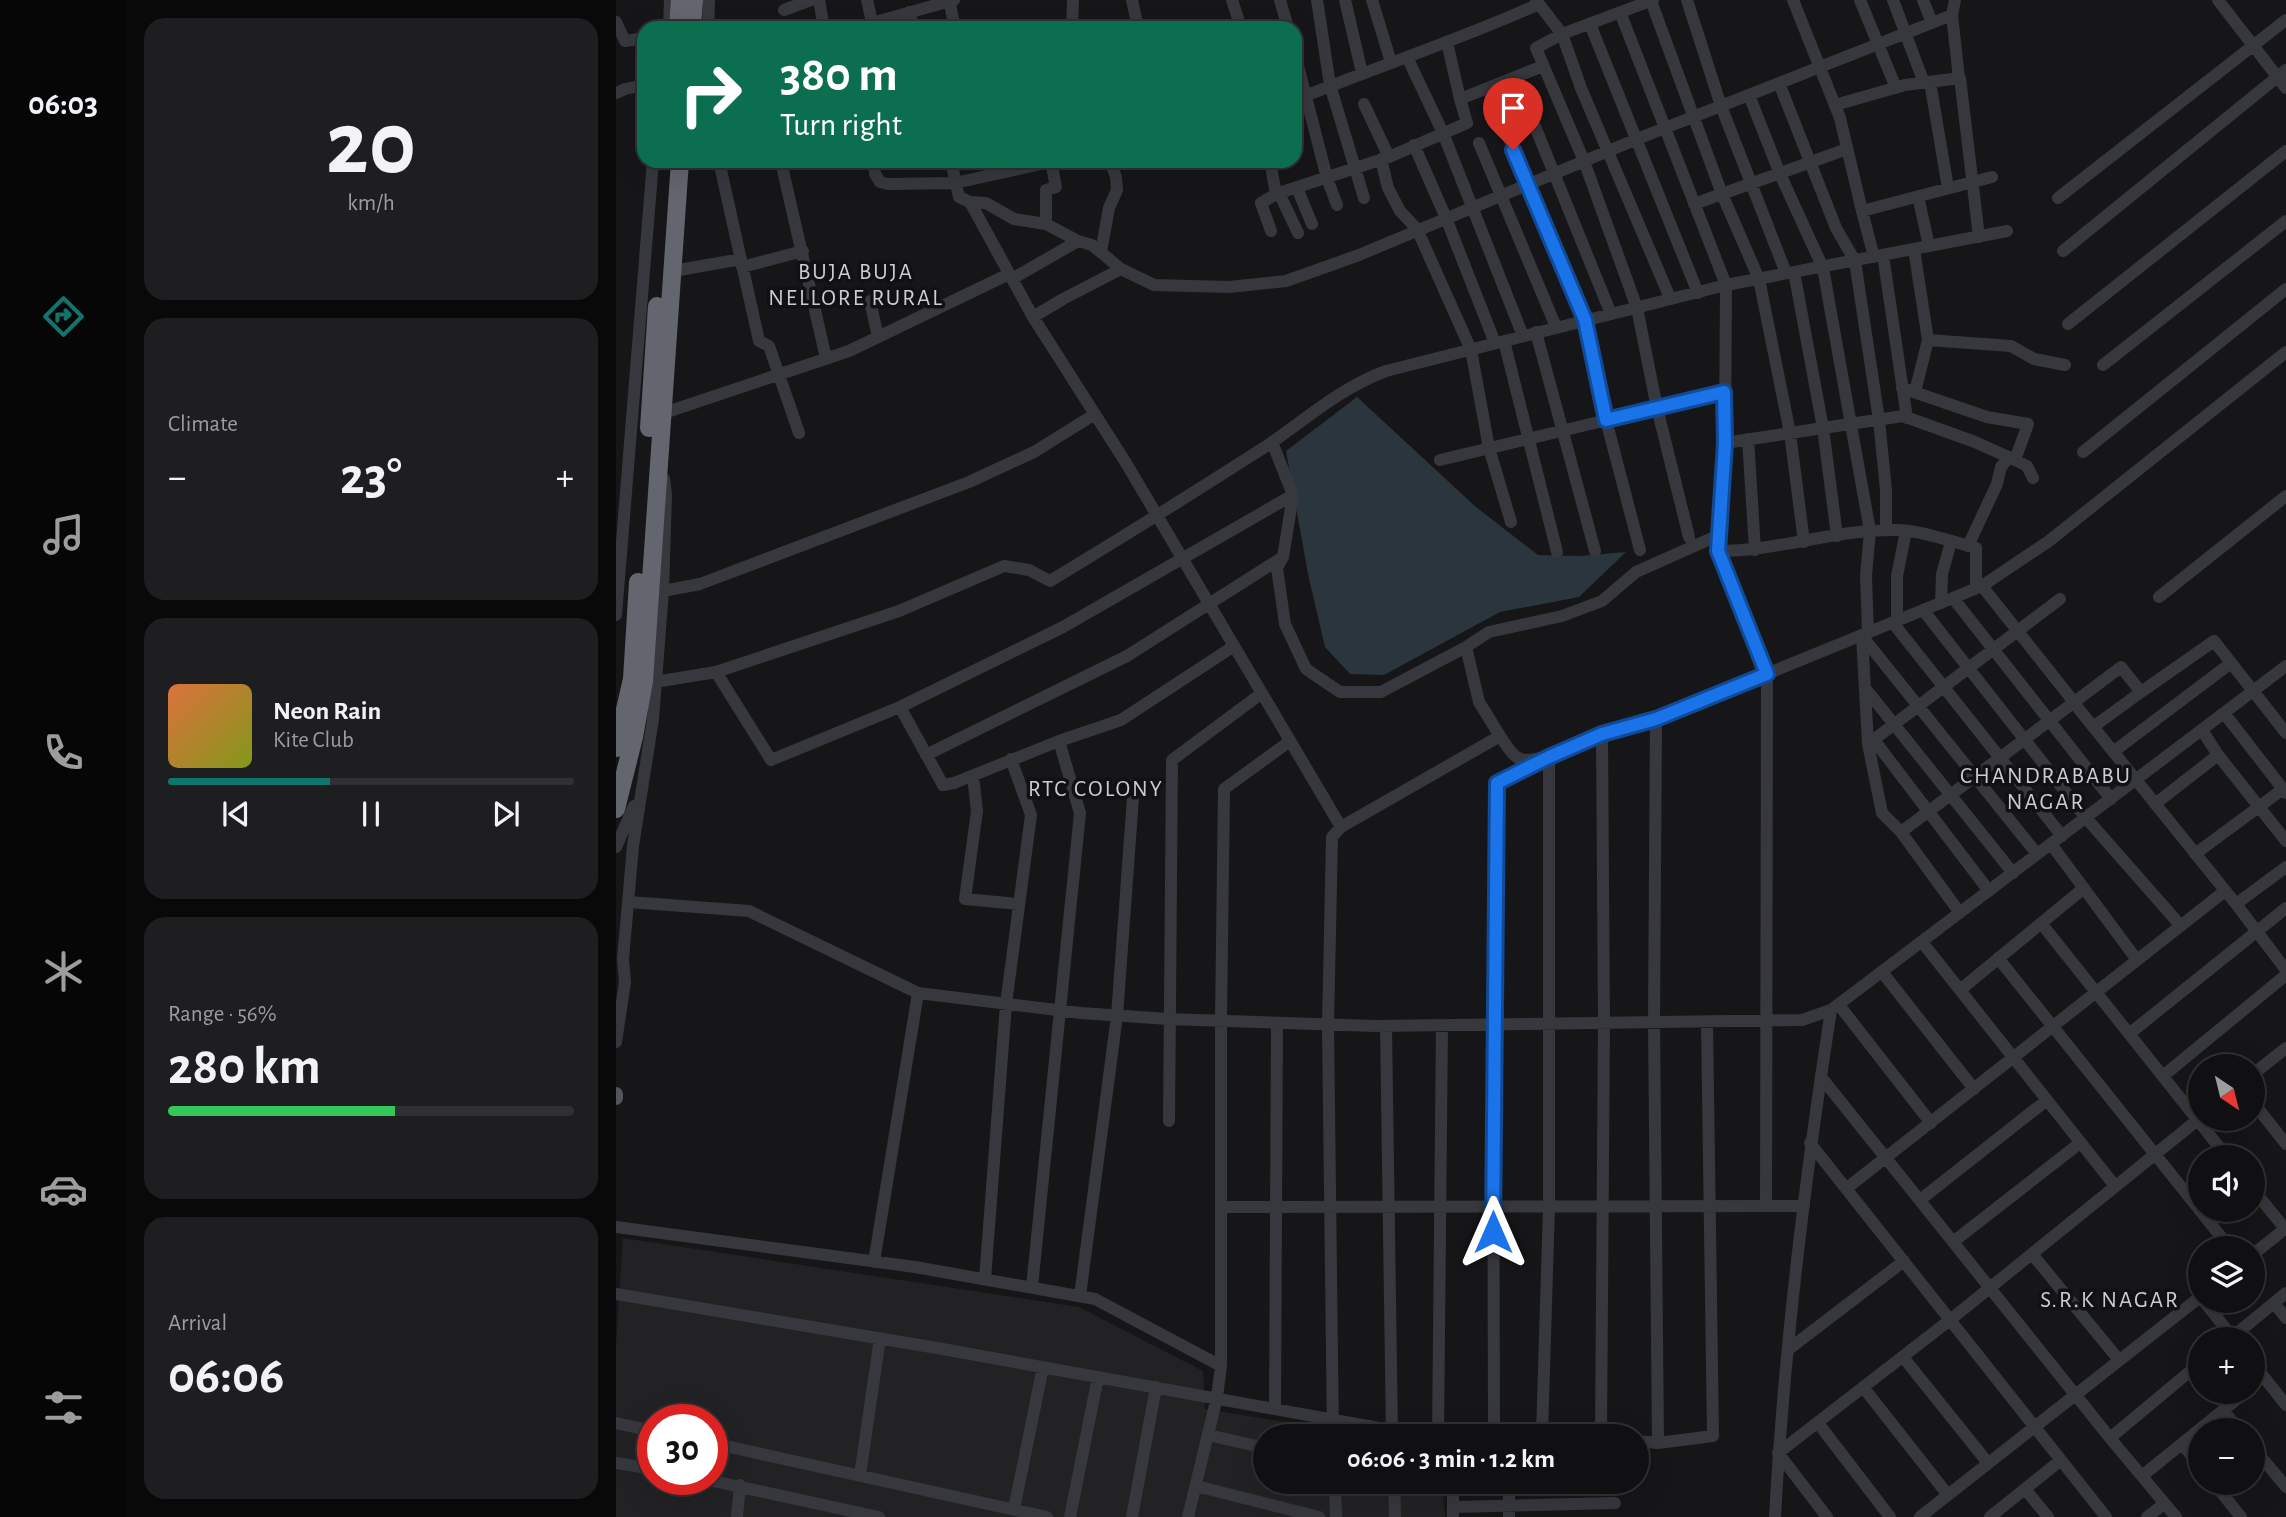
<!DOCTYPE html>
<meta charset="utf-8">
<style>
:root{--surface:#101012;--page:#1e1e20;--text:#f1f3f6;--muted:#9c9d9f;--line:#303032;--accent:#0f766e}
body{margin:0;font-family:"Alegreya Sans",sans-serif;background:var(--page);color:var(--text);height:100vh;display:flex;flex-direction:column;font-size:26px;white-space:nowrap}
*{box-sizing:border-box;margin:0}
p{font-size:23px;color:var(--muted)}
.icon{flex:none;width:38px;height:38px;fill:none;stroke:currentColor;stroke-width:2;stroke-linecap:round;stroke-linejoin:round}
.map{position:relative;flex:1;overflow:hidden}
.details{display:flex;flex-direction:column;gap:18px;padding:18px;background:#09090a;width:490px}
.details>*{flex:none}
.banner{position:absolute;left:21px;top:21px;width:665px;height:147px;border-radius:21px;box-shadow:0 7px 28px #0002,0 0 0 2px var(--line);background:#0b6e4f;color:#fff;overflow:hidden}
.needle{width:46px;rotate:145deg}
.fabs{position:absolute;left:1572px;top:1054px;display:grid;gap:14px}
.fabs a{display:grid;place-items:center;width:77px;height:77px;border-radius:50%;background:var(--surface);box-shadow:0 7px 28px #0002,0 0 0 2px var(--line);font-size:35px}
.speed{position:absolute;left:21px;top:1404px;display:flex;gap:14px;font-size:35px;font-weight:700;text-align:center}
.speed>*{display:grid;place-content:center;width:91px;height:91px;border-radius:50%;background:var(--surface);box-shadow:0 7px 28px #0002,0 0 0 2px var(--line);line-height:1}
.speed .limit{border:10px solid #d22;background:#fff;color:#111}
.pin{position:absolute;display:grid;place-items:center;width:60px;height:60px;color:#fff;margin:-72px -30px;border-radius:50% 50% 50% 0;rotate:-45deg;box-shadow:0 0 7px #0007}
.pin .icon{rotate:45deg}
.me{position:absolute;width:77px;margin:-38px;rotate:0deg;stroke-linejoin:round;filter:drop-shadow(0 0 5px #0008)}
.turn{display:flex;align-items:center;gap:24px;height:147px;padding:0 28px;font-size:32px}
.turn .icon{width:91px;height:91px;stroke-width:2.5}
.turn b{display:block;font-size:49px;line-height:60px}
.big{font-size:52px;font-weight:600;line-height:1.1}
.details .card{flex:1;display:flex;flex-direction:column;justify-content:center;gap:10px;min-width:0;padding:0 24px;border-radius:21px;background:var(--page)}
.details .dial{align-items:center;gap:0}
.dial b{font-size:91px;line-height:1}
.song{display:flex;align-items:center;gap:21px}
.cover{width:84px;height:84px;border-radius:10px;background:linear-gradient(135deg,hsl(20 70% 55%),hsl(70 70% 35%))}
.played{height:7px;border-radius:4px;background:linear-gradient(90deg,var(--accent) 40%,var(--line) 40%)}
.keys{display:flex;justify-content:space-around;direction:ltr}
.heat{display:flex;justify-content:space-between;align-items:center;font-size:38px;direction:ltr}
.charge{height:10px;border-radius:5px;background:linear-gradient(90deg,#34c759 56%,var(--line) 0)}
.trip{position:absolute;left:637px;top:1424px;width:396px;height:70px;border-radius:35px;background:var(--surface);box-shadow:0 7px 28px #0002,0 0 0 2px var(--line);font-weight:600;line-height:70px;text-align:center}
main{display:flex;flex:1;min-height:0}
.tab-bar{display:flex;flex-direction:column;width:126px;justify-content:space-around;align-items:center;background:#060607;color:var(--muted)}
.tab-bar .icon{width:49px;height:49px}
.tab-bar .on{color:var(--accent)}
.tab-bar b{font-size:32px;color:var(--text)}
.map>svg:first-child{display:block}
.built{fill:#222225;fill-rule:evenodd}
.water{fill:#2b353d}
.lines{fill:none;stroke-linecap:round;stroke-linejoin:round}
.minor{stroke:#37383e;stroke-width:12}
.major{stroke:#53555d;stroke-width:14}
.highway{stroke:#63666f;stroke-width:18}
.minor-bridge{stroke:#37383e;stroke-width:12}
.route-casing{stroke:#114b97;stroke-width:18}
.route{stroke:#1a73e8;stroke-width:12}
.labels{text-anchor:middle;stroke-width:7;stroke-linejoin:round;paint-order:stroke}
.quarter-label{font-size:23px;letter-spacing:2px;fill:#c9ccd5;stroke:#111113}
</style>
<main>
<nav class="tab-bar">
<b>06:03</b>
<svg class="icon on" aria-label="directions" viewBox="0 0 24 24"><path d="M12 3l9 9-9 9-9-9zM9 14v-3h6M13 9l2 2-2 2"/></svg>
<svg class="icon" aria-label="music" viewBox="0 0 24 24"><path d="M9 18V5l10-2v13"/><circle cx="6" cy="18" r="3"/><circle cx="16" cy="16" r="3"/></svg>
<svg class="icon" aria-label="phone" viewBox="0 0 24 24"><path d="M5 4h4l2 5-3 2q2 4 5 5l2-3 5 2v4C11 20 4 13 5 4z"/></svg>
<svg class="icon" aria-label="climate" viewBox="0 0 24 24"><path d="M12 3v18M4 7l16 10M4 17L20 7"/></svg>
<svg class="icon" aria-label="car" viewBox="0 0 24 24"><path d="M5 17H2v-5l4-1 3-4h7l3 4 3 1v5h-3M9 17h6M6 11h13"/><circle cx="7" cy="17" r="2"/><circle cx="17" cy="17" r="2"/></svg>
<svg class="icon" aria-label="filters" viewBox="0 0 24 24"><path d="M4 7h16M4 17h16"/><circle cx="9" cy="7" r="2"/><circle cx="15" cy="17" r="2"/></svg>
</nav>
<section class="details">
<div class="card dial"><b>20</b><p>km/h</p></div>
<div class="card"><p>Climate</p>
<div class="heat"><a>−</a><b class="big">23°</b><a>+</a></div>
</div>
<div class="card">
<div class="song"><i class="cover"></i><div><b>Neon Rain</b><p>Kite Club</p></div></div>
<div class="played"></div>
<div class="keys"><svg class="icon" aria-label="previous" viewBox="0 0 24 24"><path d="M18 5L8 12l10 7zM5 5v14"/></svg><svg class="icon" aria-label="pause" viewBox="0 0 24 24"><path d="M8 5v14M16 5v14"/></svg><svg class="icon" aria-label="next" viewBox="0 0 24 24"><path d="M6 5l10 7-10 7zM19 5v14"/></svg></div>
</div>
<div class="card"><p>Range · 56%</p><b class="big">280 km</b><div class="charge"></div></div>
<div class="card"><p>Arrival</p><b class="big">06:06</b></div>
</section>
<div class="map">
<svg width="1670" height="1517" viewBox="0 0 1670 1517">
<rect width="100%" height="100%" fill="#161618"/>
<path class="built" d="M7,1238L463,1307L587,1371L589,1409L761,1437H649V1482H826L829,1517H0V1343ZM37,1419H96V1479H37Z"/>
<path class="water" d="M741,397L860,507L922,555L964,556L1010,552L963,597L884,612L768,675L734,674L709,647L692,574L670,451Z"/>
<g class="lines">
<path class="minor" d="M203,0L208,28
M251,0L256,22
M333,0L339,28
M516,0L521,23
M616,0L625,28
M664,0L672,28
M701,0L714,85L748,198
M729,0L746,73
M756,0L775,62
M920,0L946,34L1037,0
M1071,0L1105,106L1170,273
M1177,0L1224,118L1246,211L1376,177
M1244,0L1280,88
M1277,0L1308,83
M1307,0L1316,23
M1602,0L1670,88
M1035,1L1106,194L1143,279L1174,433L1188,542
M168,10L195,0
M293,12L298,28
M1004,12L1110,285L1109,443L1102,551C1162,551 1220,529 1281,530C1304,530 1337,542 1360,548V588
M1336,15L1343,78
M0,22L9,41L28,38
M974,24L1082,293
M53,28L54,0
M92,28L93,0
M238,28L338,0
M456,28L457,0
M831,42L844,99
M679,54L711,178L721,205
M791,57L827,133L907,336
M1314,82L1332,188
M1163,83L1220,228L1239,261L1263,420L1270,490V530
M0,93L9,89L28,85
M1133,95L1164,174L1207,268L1254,531L1250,576L1252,633
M679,100C760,67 843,40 923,4
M748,104L773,157
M1219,105L1289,85L1344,78L1363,237
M914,114L995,314
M890,132L969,320L990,420L1024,550
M863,143L940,327
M798,145L830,218L879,343
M765,159L772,188L784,211L801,229L855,350L873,448L895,522
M103,161L143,341L153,346L183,433
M150,161L191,163
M258,161L259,174L264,182L272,184L339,183L434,162
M335,161L343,197L354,202
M435,161L440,187L430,190V224L398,219L370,203L354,202L417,317L510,463L725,827
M481,161H485
M654,161L660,194
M165,162L210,358
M681,188L696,224
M663,193L682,233
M1302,196L1313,246
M1442,198L1670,20
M1078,204L1231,149
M1246,211L1258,257
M430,224L462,241L476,245L505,269L538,285L613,287L670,281L743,255L1021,139L1336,15L1339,0
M655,231L645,203L660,194L773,157L851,123L844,99L927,66
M1298,249L1312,340
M1447,251L1670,70
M485,252L493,208L501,190L500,177L494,161
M1267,255L1291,418
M126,267L187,251
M63,270L125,259
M396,279L462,241
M1054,298L965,88L946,34L920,48L968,161L1021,308L1041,408L1073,537
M254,301L262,337
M417,317L447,299L505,269
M1452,324L1670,151
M920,332L979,551
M888,341L941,552
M1487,365L1670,221
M1286,388L1371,417L1412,424L1399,460
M1299,392L1312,340L1395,346L1418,359L1449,365
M54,411L233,351L393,274
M1132,439L1139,550
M656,442L677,495L667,557L661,568L669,624L690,669L724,692H765L850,647L863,702L884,736
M1109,443L1207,428L1178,272
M1467,452L1670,289
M824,460L1108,392
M1221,536L1207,428L1287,416L1359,442L1399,460L1411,466L1417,478
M1352,546L1381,484L1385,467L1393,457
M1102,551L1151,674L1150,1206
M1366,586L1433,541L1670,352
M47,591L84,584L353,482L418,452L479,414
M1543,597L1670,496
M1337,598L1495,799
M1325,603L1326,574L1335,542
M1307,610L1470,818L1565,926
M0,615L37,161
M1281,621V576L1290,531
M1277,623L1446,836
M1246,636L1252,744L1266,813L1285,832L1344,913
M1246,636L1421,854
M850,647L873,632L946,616L986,601L1020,572L1103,535
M100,672L155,760L284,707L447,627L677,495
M39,682L100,672L283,611L388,566L413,570L434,581C507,537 580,491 652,445C690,419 726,387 770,371L1110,285L1391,231
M1249,688L1397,873
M1458,703L1620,904L1670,970
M284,707L327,785L338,783L443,741L505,720L618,646
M1608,713L1670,793
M1040,719L1038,1022L1042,1443
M1477,727L1525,692
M1586,730L1602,755L1670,841
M1258,740L1373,891
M1252,744L1444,599
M1497,752L1615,663
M310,755L511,656L667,557
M357,776L361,811L349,899L403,904
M1539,804L1602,755
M1285,832L1505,667L1525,692L1598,641L1670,733
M1435,844L1521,960
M0,847L18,806
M1579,854L1667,789
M13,902L133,911L302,993L465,1013L552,1019L759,1026L1186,1020L1215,1010L1670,666
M1620,904L1670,867
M1425,923L1611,1157
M1306,942L1499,1186
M1382,958L1614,1248
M1266,972L1358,1089
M1344,990L1468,888
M1223,1005L1315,1123
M770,1026L776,1436
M1513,1034L1670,908
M0,1042L9,982L7,959L17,846L37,719L47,591L50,495L48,479
M1636,1075L1670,1048
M1547,1076L1670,975
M1205,1077L1494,1438
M1636,1101L1670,1144
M553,1121L556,760L646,693
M1194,1143L1490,1517
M1231,1188L1609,891
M1636,1188L1670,1230
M1304,1200L1431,1100
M605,1207L1188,1206
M0,1227L299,1267L479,1299L605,1366L601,1397L572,1517
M1337,1242L1464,1143
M1416,1254L1503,1360
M1636,1255L1669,1229
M258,1262L302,993
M369,1279L390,1004L415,815L395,759
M416,1287L464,813L443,741
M0,1294L321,1348L813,1437
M464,1296L501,1016L518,784
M1587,1300L1618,1339
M1658,1303L1670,1318
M1614,1339L1670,1293
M1173,1349L1288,1261
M1287,1357L1372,1463
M1636,1362L1670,1405
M605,1366V1021L608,789L674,741
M1247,1387L1332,1495
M659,1408L661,1023
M1607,1410L1623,1430
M0,1423L37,1431
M1202,1423L1274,1517
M592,1435L649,1448
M717,1437L712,1025L716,837L725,827L884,736C902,763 901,762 933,757V1206L926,1435
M822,1437L826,1025
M878,1437L877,1024L881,783L933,757L986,734L1040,719L1366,586L1454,697
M916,1437H955
M985,1437L988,1023L986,734
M1020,1441L1042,1443L1097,1436L1091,1022
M96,1443L431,1517
M1566,1444L1584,1466
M1636,1446L1670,1487
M0,1463L37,1469
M244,1475L264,1338
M1526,1476L1631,1391
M88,1479L263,1517
M719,1482L720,1517
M778,1482L779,1517
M837,1482V1517
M1597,1482L1625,1517
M580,1486L703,1517
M1409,1489L1432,1517
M837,1507L999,1503
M398,1509L427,1367
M121,1517L124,1485
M454,1517L482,1377
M516,1517L540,1387
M893,1517V1482
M1159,1517C1168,1348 1189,1178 1215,1010
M1211,1517L1162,1453L1334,1320L1584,1118
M1304,1517L1584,1297
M1374,1517L1445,1460
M1531,1517L1548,1504
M1560,1517L1494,1438L1584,1363"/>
<path class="major" d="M0,1094V1098"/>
<path class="highway" d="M62,28L64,0
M76,28L78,0
M33,428L41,306
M0,748L16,679L22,582
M0,809L18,737L28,681L64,161"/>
<path class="minor-bridge" d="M1454,697L1458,703"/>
</g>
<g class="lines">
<g class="route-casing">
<path id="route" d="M877,1232L881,783L933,757L986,734L1040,719L1151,674L1102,551L1109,443L1108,392L990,420L969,320L897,150"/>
</g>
<use href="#route" class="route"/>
</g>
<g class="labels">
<g class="quarter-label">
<text x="240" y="279">BUJA BUJA<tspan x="240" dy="26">NELLORE RURAL</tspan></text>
<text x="1430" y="783">CHANDRABABU<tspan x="1430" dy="26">NAGAR</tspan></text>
<text x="480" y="796">RTC COLONY</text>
<text x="1494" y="1307">S.R.K NAGAR</text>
</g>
</g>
</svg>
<div class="fabs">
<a><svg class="needle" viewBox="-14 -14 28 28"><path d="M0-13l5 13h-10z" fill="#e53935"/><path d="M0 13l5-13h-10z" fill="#9c9d9f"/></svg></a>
<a><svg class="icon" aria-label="sound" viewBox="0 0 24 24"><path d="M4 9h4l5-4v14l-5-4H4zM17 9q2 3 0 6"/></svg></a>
<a><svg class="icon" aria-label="layers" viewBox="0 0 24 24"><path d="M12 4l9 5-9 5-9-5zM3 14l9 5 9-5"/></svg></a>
<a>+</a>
<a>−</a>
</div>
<div class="speed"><div class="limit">30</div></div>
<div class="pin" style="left:897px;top:150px;background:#d93025"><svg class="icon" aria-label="arrive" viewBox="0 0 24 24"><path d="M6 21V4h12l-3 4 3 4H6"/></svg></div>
<svg class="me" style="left:877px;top:1232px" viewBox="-20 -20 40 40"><path d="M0-17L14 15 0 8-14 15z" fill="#1a73e8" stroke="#fff" stroke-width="4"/></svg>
<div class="trip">06:06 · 3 min · 1.2 km</div>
<div class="banner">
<div class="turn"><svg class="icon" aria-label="right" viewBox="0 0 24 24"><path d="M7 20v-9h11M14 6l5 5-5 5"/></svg><div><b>380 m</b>Turn right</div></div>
</div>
</div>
</main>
